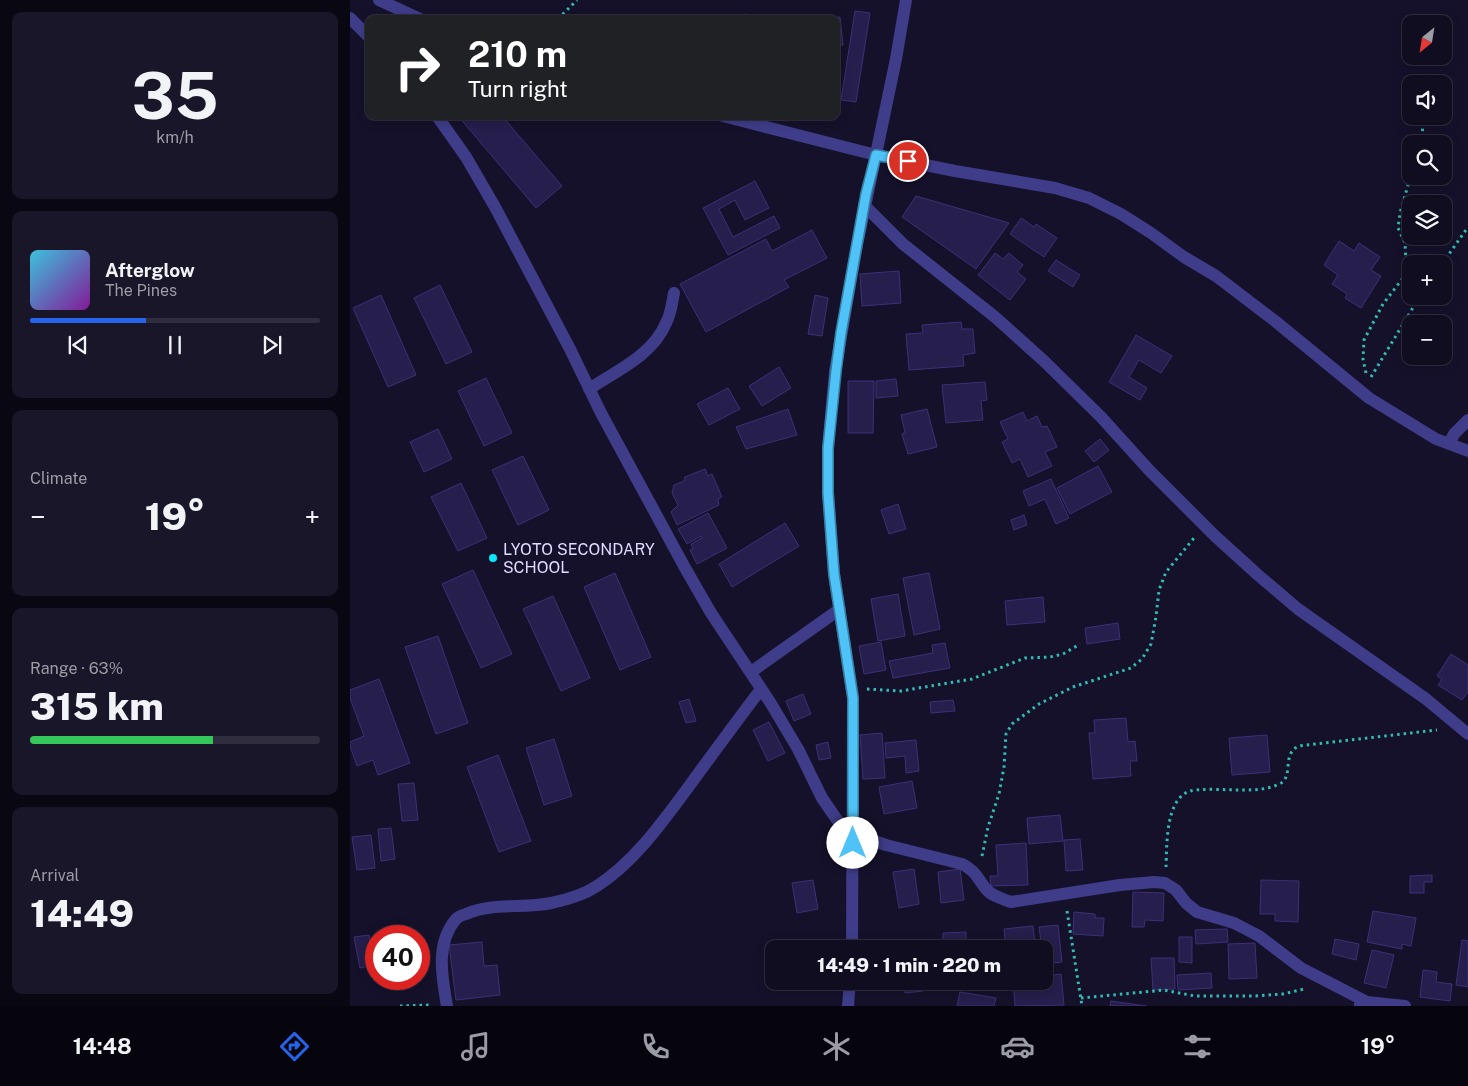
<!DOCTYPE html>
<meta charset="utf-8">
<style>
:root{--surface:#100d20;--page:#191629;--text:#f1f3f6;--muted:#9c9ca5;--line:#302d3e;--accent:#2563eb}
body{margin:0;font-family:"Public Sans",sans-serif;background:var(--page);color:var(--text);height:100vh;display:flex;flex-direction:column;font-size:19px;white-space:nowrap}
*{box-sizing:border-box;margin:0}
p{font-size:16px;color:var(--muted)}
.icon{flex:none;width:28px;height:28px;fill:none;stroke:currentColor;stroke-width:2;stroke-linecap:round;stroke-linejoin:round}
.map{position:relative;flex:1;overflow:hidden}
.details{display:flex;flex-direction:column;gap:12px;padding:12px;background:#090712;width:350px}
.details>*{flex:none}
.banner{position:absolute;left:15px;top:15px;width:475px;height:105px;border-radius:10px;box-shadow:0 2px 12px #0003,0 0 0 1px var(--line);background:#202124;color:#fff;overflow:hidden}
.needle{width:32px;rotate:210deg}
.fabs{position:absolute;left:1052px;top:15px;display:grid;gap:10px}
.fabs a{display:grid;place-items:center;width:50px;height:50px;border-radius:10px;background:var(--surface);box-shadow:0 2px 12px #0003,0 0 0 1px var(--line);font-size:25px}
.speed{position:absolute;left:15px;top:925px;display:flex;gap:10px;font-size:25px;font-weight:700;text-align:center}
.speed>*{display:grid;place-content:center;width:65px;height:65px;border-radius:50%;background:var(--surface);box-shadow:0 2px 12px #0003,0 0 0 1px var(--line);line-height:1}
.speed .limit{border:8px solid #d22;background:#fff;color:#111}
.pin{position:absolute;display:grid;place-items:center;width:42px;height:42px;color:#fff;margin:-21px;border:2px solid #fff;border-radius:50%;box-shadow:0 1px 5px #0007}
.me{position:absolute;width:55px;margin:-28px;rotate:0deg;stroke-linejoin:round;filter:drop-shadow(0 0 4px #0008)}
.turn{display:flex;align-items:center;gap:18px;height:105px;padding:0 20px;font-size:22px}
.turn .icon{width:65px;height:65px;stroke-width:2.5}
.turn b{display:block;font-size:35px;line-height:42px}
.big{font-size:38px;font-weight:800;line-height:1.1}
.details .card{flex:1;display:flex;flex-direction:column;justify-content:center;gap:8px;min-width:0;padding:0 18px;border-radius:10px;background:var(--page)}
.details .dial{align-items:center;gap:0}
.dial b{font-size:65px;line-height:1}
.song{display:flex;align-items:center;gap:15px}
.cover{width:60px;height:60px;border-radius:8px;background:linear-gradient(135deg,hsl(190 70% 55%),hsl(290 70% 35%))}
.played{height:5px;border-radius:2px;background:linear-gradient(90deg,var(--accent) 40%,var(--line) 40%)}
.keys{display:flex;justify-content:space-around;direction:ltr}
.heat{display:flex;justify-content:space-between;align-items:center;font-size:28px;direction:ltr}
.charge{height:8px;border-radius:4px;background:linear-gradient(90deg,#34c759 63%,var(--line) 0)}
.trip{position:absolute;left:415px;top:940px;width:288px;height:50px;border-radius:10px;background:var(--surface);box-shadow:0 2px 12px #0003,0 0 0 1px var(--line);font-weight:800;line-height:50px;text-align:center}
.dock{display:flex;height:80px;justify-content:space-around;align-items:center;background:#06050d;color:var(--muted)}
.dock .icon{width:35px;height:35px}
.dock .active{color:var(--accent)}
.dock b{font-size:22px;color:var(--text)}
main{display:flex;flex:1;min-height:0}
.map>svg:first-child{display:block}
.building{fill:#261e4c;stroke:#3d3077}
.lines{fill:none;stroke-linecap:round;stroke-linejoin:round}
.path{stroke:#32bcb1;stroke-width:3;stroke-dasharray:2.5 4;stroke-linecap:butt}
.service{stroke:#3f3d89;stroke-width:12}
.minor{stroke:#3f3d89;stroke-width:12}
.tertiary{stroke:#3f3d89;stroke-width:12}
.route-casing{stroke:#337fa1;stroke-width:12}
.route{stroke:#4fc3f7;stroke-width:9}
.poi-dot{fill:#0ae8fc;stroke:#15112b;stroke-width:2}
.labels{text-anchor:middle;stroke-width:5;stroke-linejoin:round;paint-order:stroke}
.poi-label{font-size:16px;fill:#dfdcff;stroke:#15112b;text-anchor:start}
</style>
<main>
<section class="details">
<div class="card dial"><b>35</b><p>km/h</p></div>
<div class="card">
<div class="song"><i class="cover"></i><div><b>Afterglow</b><p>The Pines</p></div></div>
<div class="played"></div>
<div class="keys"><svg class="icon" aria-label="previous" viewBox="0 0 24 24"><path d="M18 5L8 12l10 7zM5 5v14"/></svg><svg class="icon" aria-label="pause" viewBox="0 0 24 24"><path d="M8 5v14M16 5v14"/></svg><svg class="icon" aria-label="next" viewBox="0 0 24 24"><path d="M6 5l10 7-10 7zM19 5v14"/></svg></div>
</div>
<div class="card"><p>Climate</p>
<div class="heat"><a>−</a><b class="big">19°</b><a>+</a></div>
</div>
<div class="card"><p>Range · 63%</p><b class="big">315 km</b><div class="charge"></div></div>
<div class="card"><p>Arrival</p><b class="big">14:49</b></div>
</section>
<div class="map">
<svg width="1118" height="1006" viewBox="0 0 1118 1006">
<rect width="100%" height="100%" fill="#15112b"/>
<path class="building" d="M505,11L520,13L506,102L491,100Z
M396,14V19H366V18Z
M490,17L493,45H486V19H469Z
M108,116H152L212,186L186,208Z
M405,181L419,208L395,220L385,200L369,209L383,237L424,216L430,228L378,255L353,208Z
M566,196L659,223L626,269L552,217Z
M671,218L684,227L686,224L707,238L694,257L660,234Z
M462,230L477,258L434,280L439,287L356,332L330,284L416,239L422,251Z
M989,241L1004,251L1009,243L1030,257L1021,270L1031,276L1011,308L995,298L997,294L982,284L988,275L974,265Z
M645,253L653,259L659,253L673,265L667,272L676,279L660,300L628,275Z
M706,260L730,275L723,287L698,271Z
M549,271L551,303L512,306L510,274Z
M90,285L122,352L96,364L64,298Z
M31,295L66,375L38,387L3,308Z
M465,295L478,298L472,336L458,334Z
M611,322L612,329H623L625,353L613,355L614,366L559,370L556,334L573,333L572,325Z
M786,335L822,356L811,373L789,360L779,377L797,388L790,400L759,382Z
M429,367L441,388L412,406L399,386Z
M136,378L162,433L134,446L108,391Z
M546,379L548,396L526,398V381Z
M498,381H524L523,433H498Z
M635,382L637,400L631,401L633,420L596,423L592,385Z
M378,388L390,409L359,425L347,404Z
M438,409L447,435L396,449L386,427Z
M577,409L587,447L558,454L552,434L555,432L551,415Z
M673,412L677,421L687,416L692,427L697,426L707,447L695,452L702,466L678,477L670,459L662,463L652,442L658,439L650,422Z
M88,429L102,459L74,472L60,442Z
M750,439L759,450L744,462L735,451Z
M173,456L199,510L168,525L142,470Z
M748,466L762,492L720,514L707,488Z
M355,469L358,476L362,474L372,497L368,499L369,505L327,525L321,512L328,505L322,493L324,485L334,481L335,477Z
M701,479L719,518L706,524L695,499L679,506L673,491Z
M111,483L137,538L108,551L81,497Z
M548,504L556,529L539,534L531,510Z
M358,513L377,548L347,564L340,550L343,549L341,544L352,538L351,536L337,544L328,529Z
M674,515L677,525L664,530L661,520Z
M435,523L449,546L382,587L369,564Z
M123,570L162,654L131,668L92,584Z
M265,573L301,657L270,670L234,587Z
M579,573L590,629L564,635L553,578Z
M548,594L555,636L528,641L521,599Z
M203,596L240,678L211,691L173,609Z
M693,597L695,622L657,625L655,601Z
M768,623L770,639L737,644L735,628Z
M88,636L118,723L86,734L55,647Z
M531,642L536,670L514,674L509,646Z
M595,643L600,668L543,678L539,661L583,653L582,645Z
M1101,654L1118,665V692L1112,700L1088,685L1092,679L1087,676Z
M29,679L60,763L28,775L23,760L7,766L0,746V742L14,736L0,698V690Z
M453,694L461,714L444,721L436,701Z
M339,699L346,721L336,723L329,702Z
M603,700L605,711L581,713L580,702Z
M776,718L778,742L785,741L787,761H780L781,776L743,779L739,733H745L744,720Z
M419,722L435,753L418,761L403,730Z
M532,733L535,778L513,779L510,735Z
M917,735L920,772L882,775L879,738Z
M204,739L222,796L194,805L176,748Z
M566,740L569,771L556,773L555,756L536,758L535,743Z
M478,742L481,758L469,760L466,745Z
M148,755L181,841L149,852L117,767Z
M562,781L567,808L534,814L529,787Z
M64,783L68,820L52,821L48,784Z
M710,815L713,841L679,844L677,818Z
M41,828L45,859L31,861L28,829Z
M21,835L25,868L7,870L2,837Z
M730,839L733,870L716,871L714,840Z
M676,843L678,885L641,886L640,876H648L646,845Z
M564,869L569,904L549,908L543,872Z
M610,869L614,900L591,903L588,872Z
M1082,875V882H1074V893H1060V876Z
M463,880L468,909L447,913L442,883Z
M911,880L949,881L948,922L925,921V914H910Z
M783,892L814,893L813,921L795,920L794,927H782Z
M1023,911L1066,918L1061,946L1052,944V949L1017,942Z
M724,912L745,914V918H754L753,936L723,934Z
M708,925L712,962L694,964V949H692L689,927Z
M683,926L685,943L668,945V949H656L654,929Z
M877,929L878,942L846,944L845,930Z
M616,932V949H593V933Z
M19,935L24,965L10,968L4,937Z
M829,937H842V963L829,962Z
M985,939L1009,944L1006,960L982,954Z
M1112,940L1118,941V987L1106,985Z
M132,942L134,966L147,965L150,995L106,1000L99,945Z
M905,943L907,978L879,979L878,944Z
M1022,950L1044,955L1036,988L1014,983Z
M801,958H824L825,989L803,990Z
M1073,970L1087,972L1086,982L1102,984L1100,1001L1070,997Z
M861,973L862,988L828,990L827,975Z
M711,974L714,1005L665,1006L663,981H694V976Z
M554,981H572L573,991L555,993Z
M610,992L646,998L644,1006H607Z
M761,1001L796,1006H760Z"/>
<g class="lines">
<path class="path" d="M208,19L227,0
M1071,144L1074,116
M1092,264L1118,227
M1016,373L1013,359L1014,340L1033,304L1053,278L1056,263L1055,243L1048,228L1050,213L1061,175
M1021,377L1070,296
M517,689L551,691L622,679L675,658L700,657L713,654L730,644
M632,856L638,827L649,794L654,767L656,734L662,724L689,704L723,687L781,668L792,659L801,644L806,617L809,590L816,572L844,538
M816,867C817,846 815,799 840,791C851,788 877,790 889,790C902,790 915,790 927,785C946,779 930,754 949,746L1087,730
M717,911L732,1006
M731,998L814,990L845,996H904L933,994L954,989
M50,1006L82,1005"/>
<path class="service" d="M0,18L19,37
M87,116L116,157L145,207L220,349L251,413L334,566L361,613L420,702L448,749L472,798L503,843
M239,389C266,371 303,355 316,323C321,314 322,303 324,293"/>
<path class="minor" d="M29,0L70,19
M373,116L526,155L605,171L705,188L739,198L771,214L801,233L834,257L866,276L925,321L1019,398L1086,439L1118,451
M1099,444L1104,434L1118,420
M401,672L490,609
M502,833L536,845L612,864C625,870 628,879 636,889C642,896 652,899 661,902L770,885L804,882L815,883L826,890L836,903L847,912L884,923L909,936L951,968L1017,1002
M1010,1005L1017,1002L1055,1006
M97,1006C92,977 85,944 106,919C109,916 112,915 116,914C144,902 172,909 201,903C216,900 235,894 247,886C284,862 311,824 337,789C361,756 386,722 411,689"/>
<path class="tertiary" d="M514,205L553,244L645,317L694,361L751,417L799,470L865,536L908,575L948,609L1076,699L1118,734
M502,949L503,698L484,574L478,493V448L485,371L507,245L546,59L556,0
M498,1006L500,981"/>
</g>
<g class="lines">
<g class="route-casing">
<path id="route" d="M503,843V698L484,574L478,493V448L486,371L491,333L516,194L526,155L558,161"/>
</g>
<use href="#route" class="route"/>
</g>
<circle class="poi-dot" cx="143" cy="558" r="5"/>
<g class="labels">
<g class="poi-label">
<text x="153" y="555">LYOTO SECONDARY<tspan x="153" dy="18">SCHOOL</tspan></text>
</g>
</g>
</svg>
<div class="fabs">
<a><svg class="needle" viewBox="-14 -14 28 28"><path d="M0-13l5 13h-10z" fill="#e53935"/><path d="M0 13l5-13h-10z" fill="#9c9ca5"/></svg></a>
<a><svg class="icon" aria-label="sound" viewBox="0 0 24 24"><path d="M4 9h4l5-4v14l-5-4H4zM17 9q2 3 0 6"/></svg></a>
<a><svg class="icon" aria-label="search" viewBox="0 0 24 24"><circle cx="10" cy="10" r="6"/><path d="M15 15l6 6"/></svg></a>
<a><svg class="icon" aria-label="layers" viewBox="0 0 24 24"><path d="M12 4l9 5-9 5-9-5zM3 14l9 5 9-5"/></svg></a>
<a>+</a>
<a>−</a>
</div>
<div class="speed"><div class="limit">40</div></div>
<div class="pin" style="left:558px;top:161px;background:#d93025"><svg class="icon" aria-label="arrive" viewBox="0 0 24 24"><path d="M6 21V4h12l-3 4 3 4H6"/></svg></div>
<svg class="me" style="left:503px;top:843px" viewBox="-20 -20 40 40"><circle r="19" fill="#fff"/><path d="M0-13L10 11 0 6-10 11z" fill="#4fc3f7"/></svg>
<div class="trip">14:49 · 1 min · 220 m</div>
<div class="banner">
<div class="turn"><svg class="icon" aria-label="right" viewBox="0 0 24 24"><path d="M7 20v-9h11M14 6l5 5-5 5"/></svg><div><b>210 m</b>Turn right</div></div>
</div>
</div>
</main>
<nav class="dock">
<b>14:48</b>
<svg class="icon active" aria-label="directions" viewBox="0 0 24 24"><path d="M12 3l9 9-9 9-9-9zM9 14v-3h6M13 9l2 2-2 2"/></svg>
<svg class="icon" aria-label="music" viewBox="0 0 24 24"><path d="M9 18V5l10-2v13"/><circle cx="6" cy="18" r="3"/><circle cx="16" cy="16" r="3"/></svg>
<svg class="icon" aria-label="phone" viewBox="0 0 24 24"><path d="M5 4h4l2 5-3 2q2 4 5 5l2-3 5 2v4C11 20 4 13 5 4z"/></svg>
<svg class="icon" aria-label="climate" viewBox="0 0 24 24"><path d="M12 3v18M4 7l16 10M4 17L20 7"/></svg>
<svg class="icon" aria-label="car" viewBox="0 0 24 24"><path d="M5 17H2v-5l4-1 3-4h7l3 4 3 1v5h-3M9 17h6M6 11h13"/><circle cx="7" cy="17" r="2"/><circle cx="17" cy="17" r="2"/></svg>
<svg class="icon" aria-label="filters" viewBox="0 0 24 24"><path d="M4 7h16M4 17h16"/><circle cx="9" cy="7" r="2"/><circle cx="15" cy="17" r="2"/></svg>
<b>19°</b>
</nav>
